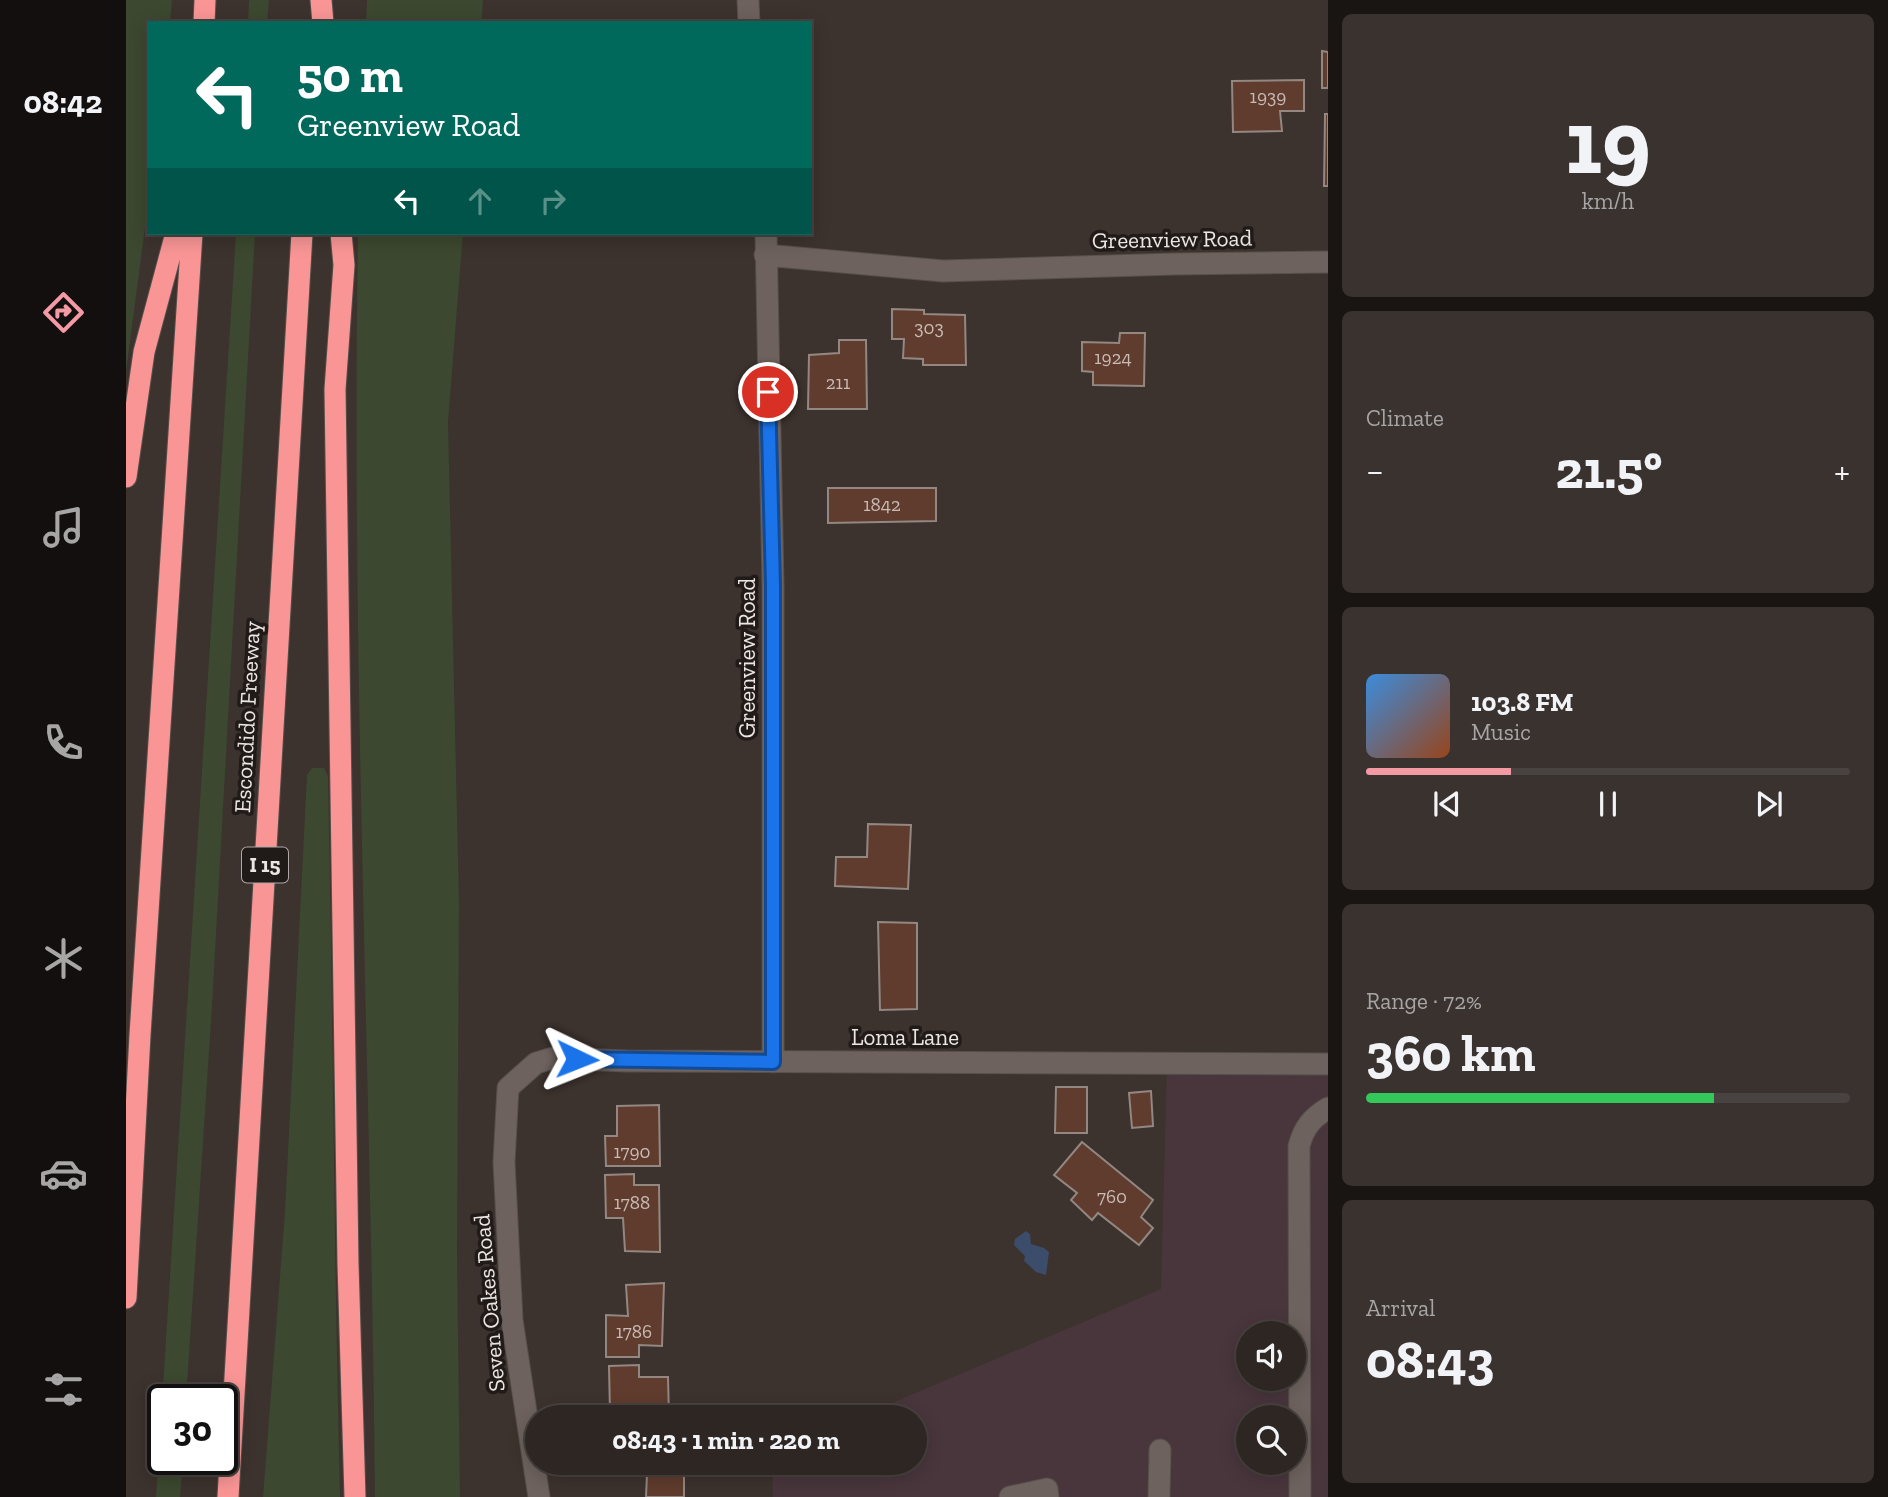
<!DOCTYPE html>
<meta charset="utf-8">
<style>
:root{--surface:#2d2622;--page:#39322f;--text:#f1f3f6;--muted:#a7a5a5;--line:#484340;--accent:#f49aa4}
body{margin:0;font-family:"Zilla Slab",serif;background:var(--page);color:var(--text);height:100vh;display:flex;flex-direction:column;font-size:26px;white-space:nowrap}
*{box-sizing:border-box;margin:0}
p{font-size:23px;color:var(--muted)}
.icon{flex:none;width:38px;height:38px;fill:none;stroke:currentColor;stroke-width:2;stroke-linecap:round;stroke-linejoin:round}
.map{position:relative;flex:1;overflow:hidden}
.drawer{display:flex;flex-direction:column;gap:14px;padding:14px;background:#191513;width:560px}
.drawer>*{flex:none}
.top-card{position:absolute;left:21px;top:21px;width:665px;height:214px;border-radius:0px;box-shadow:0 4px 18px #0003,0 0 0 2px var(--line);background:#00695c;color:#fff;overflow:hidden}
.buttons{position:absolute;left:1110px;top:1321px;display:grid;gap:14px}
.buttons a{display:grid;place-items:center;width:70px;height:70px;border-radius:50%;background:var(--surface);box-shadow:0 4px 18px #0003,0 0 0 2px var(--line);font-size:35px}
.speed{position:absolute;left:21px;top:1384px;display:flex;gap:14px;font-size:35px;font-weight:700;text-align:center}
.speed>*{display:grid;place-content:center;width:91px;height:91px;border-radius:50%;background:var(--surface);box-shadow:0 4px 18px #0003,0 0 0 2px var(--line);line-height:1}
.speed .limit{border:4px solid #111;border-radius:10px;background:#fff;color:#111}
.pin{position:absolute;display:grid;place-items:center;width:60px;height:60px;color:#fff;margin:-30px;border:4px solid #fff;border-radius:50%;box-shadow:0 2px 7px #0007}
.me{position:absolute;width:77px;margin:-38px;rotate:92deg;stroke-linejoin:round;filter:drop-shadow(0 0 5px #0008)}
.turn{display:flex;align-items:center;gap:24px;height:147px;padding:0 35px;font-size:32px}
.turn .icon{width:91px;height:91px;stroke-width:2.5}
.turn b{display:block;font-size:49px;line-height:60px}
.lanes{display:flex;align-items:center;height:66px;padding:0 35px;background:#0003;justify-content:center;gap:35px;direction:ltr}
.lanes .off{opacity:.35}
.big{font-size:52px;font-weight:700;line-height:1.1}
.drawer .widget{flex:1;display:flex;flex-direction:column;justify-content:center;gap:10px;min-width:0;padding:0 24px;border-radius:10px;background:var(--page)}
.drawer .dial{align-items:center;gap:0}
.dial b{font-size:91px;line-height:1}
.song{display:flex;align-items:center;gap:21px}
.cover{width:84px;height:84px;border-radius:10px;background:linear-gradient(135deg,hsl(210 70% 55%),hsl(20 70% 35%))}
.played{height:7px;border-radius:4px;background:linear-gradient(90deg,var(--accent) 30%,var(--line) 30%)}
.keys{display:flex;justify-content:space-around;direction:ltr}
.heat{display:flex;justify-content:space-between;align-items:center;font-size:38px;direction:ltr}
.charge{height:10px;border-radius:5px;background:linear-gradient(90deg,#34c759 72%,var(--line) 0)}
.trip{position:absolute;left:399px;top:1405px;width:402px;height:70px;border-radius:35px;background:var(--surface);box-shadow:0 4px 18px #0003,0 0 0 2px var(--line);font-weight:700;line-height:70px;text-align:center}
main{display:flex;flex:1;min-height:0}
.menu{display:flex;flex-direction:column;width:126px;justify-content:space-around;align-items:center;background:#120f0e;color:var(--muted)}
.menu .icon{width:49px;height:49px}
.menu .selected{color:var(--accent)}
.menu b{font-size:32px;color:var(--text)}
.map>svg:first-child{display:block}
.commercial{fill:#49363d;fill-rule:evenodd}
.green{fill:#3c482f}
.water{fill:#3c4c6b}
.building{fill:#5f3c2d;stroke:#938782;stroke-width:2}
.lines{fill:none;stroke-linecap:round;stroke-linejoin:round}
.minor-casing{stroke:#574f4b;stroke-width:23}
.highway-casing{stroke:#574f4b;stroke-width:23}
.minor{stroke:#6d625d;stroke-width:21}
.highway{stroke:#f99595;stroke-width:21}
.route-casing{stroke:#114b97;stroke-width:18}
.route{stroke:#1a73e8;stroke-width:12}
.labels{text-anchor:middle;stroke-width:7;stroke-linejoin:round;paint-order:stroke}
.number-label{font-size:19px;fill:#c9bbb5}
.shield{fill:#201b19;stroke:#afa8a6;stroke-width:2}
.shield-label{font-size:21px;font-weight:bold;fill:#ece5e2}
.street-label{font-size:23px;fill:#ece5e2;stroke:#201b19}
</style>
<main>
<nav class="menu">
<b>08:42</b>
<svg class="icon selected" aria-label="directions" viewBox="0 0 24 24"><path d="M12 3l9 9-9 9-9-9zM9 14v-3h6M13 9l2 2-2 2"/></svg>
<svg class="icon" aria-label="music" viewBox="0 0 24 24"><path d="M9 18V5l10-2v13"/><circle cx="6" cy="18" r="3"/><circle cx="16" cy="16" r="3"/></svg>
<svg class="icon" aria-label="phone" viewBox="0 0 24 24"><path d="M5 4h4l2 5-3 2q2 4 5 5l2-3 5 2v4C11 20 4 13 5 4z"/></svg>
<svg class="icon" aria-label="climate" viewBox="0 0 24 24"><path d="M12 3v18M4 7l16 10M4 17L20 7"/></svg>
<svg class="icon" aria-label="car" viewBox="0 0 24 24"><path d="M5 17H2v-5l4-1 3-4h7l3 4 3 1v5h-3M9 17h6M6 11h13"/><circle cx="7" cy="17" r="2"/><circle cx="17" cy="17" r="2"/></svg>
<svg class="icon" aria-label="filters" viewBox="0 0 24 24"><path d="M4 7h16M4 17h16"/><circle cx="9" cy="7" r="2"/><circle cx="15" cy="17" r="2"/></svg>
</nav>
<div class="map">
<svg width="1202" height="1497" viewBox="0 0 1202 1497">
<rect width="100%" height="100%" fill="#3c322e"/>
<path class="commercial" d="M1041,1065L1202,1066V1497H647L646,1463H789V1418L733,1417L1035,1289ZM1122,1334H1167V1379H1122ZM1122,1418H1167V1463H1122Z"/>
<path class="green" d="M0,0H46L44,23H23V197L0,372Z
M123,0H143L141,23H122Z
M241,0H357L355,23H240Z
M110,233H129L86,1006L60,1400H37V1460H57L54,1497H30Z
M232,233H337L322,422L333,903L331,1253L334,1497H249C245,1076 225,654 232,233Z
M186,768H198L202,776C207,1017 208,1257 214,1497H137L159,1211L181,775Z"/>
<path class="water" d="M900,1231L904,1234L905,1244L918,1248L923,1252L920,1275L910,1272L898,1261L899,1256L888,1245L889,1239Z"/>
<path class="building" d="M1196,51L1202,52V88H1196Z
M1178,80V111H1154L1156,131L1107,132L1106,81Z
M1199,114H1202V186H1198Z
M766,309L798,310V314L839,315L840,365H797V359L777,358L778,339H766Z
M994,333H1019L1018,386L967,385V372L956,371V342L993,343Z
M713,340H740L741,409H682L683,355L713,353Z
M702,488H810V521L702,523Z
M742,824L785,825L782,889L709,886L710,857H741Z
M752,922L791,923V1009L754,1010Z
M930,1087H961V1133H929Z
M1025,1091L1027,1126L1006,1128L1003,1093Z
M533,1105L534,1166H480L479,1136H491V1106Z
M956,1142L1027,1200L1015,1217L1027,1228L1013,1245L972,1213L966,1220L945,1200L951,1193L928,1175Z
M508,1174V1185H533L534,1252L499,1251L497,1218H480L479,1175Z
M538,1283L536,1346L513,1345V1357H480V1315L502,1316L500,1285Z
M513,1365V1377H542L543,1418H504V1414L484,1413L483,1366Z
M521,1474L558,1475V1497H520Z"/>
<g class="lines">
<g class="minor-casing">
<path id="minor" d="M622,0L623,23
M640,233L647,585V1062
M639,255L817,271L1049,264L1202,262
M413,1497L386,1320L378,1162L382,1088L410,1063L427,1058L500,1061L1202,1064
M884,1497L921,1489L922,1497
M1033,1497L1034,1450
M1174,1497L1173,1146C1178,1127 1186,1118 1202,1108"/>
</g>
<g class="highway-casing">
<path id="highway" d="M195,0L197,23
M78,23L79,0
M215,233L218,265L209,389L222,1264L229,1497
M0,477L18,352L50,233
M0,1298L14,1035L66,233
M102,1497L176,233"/>
</g>
<use href="#minor" class="minor"/>
<use href="#highway" class="highway"/>
</g>
<g class="lines">
<g class="route-casing">
<path id="route" d="M451,1059L647,1062V585L642,392"/>
</g>
<use href="#route" class="route"/>
</g>
<g class="labels">
<g class="number-label">
<text x="1142" y="103">1939</text>
<text x="803" y="334">303</text>
<text x="987" y="364">1924</text>
<text x="712" y="389">211</text>
<text x="756" y="511">1842</text>
<text x="506" y="1158">1790</text>
<text x="986" y="1203">760</text>
<text x="506" y="1209">1788</text>
<text x="508" y="1338">1786</text>
</g>
<rect class="shield" x="116" y="847.5" width="46" height="35" rx="5"/>
<g class="shield-label">
<text x="139" y="872">I 15</text>
</g>
<g class="street-label">
<text transform="translate(1046 239) rotate(-1)" y="8">Greenview Road</text>
<text transform="translate(621 658) rotate(-90)" y="8">Greenview Road</text>
<text transform="translate(121 717) rotate(-87)" y="8">Escondido Freeway</text>
<text x="779" y="1045">Loma Lane</text>
<text transform="translate(363 1303) rotate(-95)" y="8">Seven Oakes Road</text>
</g>
</g>
</svg>
<div class="buttons">
<a><svg class="icon" aria-label="sound" viewBox="0 0 24 24"><path d="M4 9h4l5-4v14l-5-4H4zM17 9q2 3 0 6"/></svg></a>
<a><svg class="icon" aria-label="search" viewBox="0 0 24 24"><circle cx="10" cy="10" r="6"/><path d="M15 15l6 6"/></svg></a>
</div>
<div class="speed"><div class="limit">30</div></div>
<div class="pin" style="left:642px;top:392px;background:#d93025"><svg class="icon" aria-label="arrive" viewBox="0 0 24 24"><path d="M6 21V4h12l-3 4 3 4H6"/></svg></div>
<svg class="me" style="left:451px;top:1059px" viewBox="-20 -20 40 40"><path d="M0-17L14 15 0 8-14 15z" fill="#1a73e8" stroke="#fff" stroke-width="4"/></svg>
<div class="trip">08:43 · 1 min · 220 m</div>
<div class="top-card">
<div class="turn"><svg class="icon" aria-label="left" viewBox="0 0 24 24"><path d="M17 20v-9H6M10 6l-5 5 5 5"/></svg><div><b>50 m</b>Greenview Road</div></div>
<div class="lanes"><svg class="icon" aria-label="left" viewBox="0 0 24 24"><path d="M17 20v-9H6M10 6l-5 5 5 5"/></svg><svg class="icon off" aria-label="ahead" viewBox="0 0 24 24"><path d="M12 20V5M6 11l6-6 6 6"/></svg><svg class="icon off" aria-label="right" viewBox="0 0 24 24"><path d="M7 20v-9h11M14 6l5 5-5 5"/></svg></div>
</div>
</div>
<section class="drawer">
<div class="widget dial"><b>19</b><p>km/h</p></div>
<div class="widget"><p>Climate</p>
<div class="heat"><a>−</a><b class="big">21.5°</b><a>+</a></div>
</div>
<div class="widget">
<div class="song"><i class="cover"></i><div><b>103.8 FM</b><p>Music</p></div></div>
<div class="played"></div>
<div class="keys"><svg class="icon" aria-label="previous" viewBox="0 0 24 24"><path d="M18 5L8 12l10 7zM5 5v14"/></svg><svg class="icon" aria-label="pause" viewBox="0 0 24 24"><path d="M8 5v14M16 5v14"/></svg><svg class="icon" aria-label="next" viewBox="0 0 24 24"><path d="M6 5l10 7-10 7zM19 5v14"/></svg></div>
</div>
<div class="widget"><p>Range · 72%</p><b class="big">360 km</b><div class="charge"></div></div>
<div class="widget"><p>Arrival</p><b class="big">08:43</b></div>
</section>
</main>
